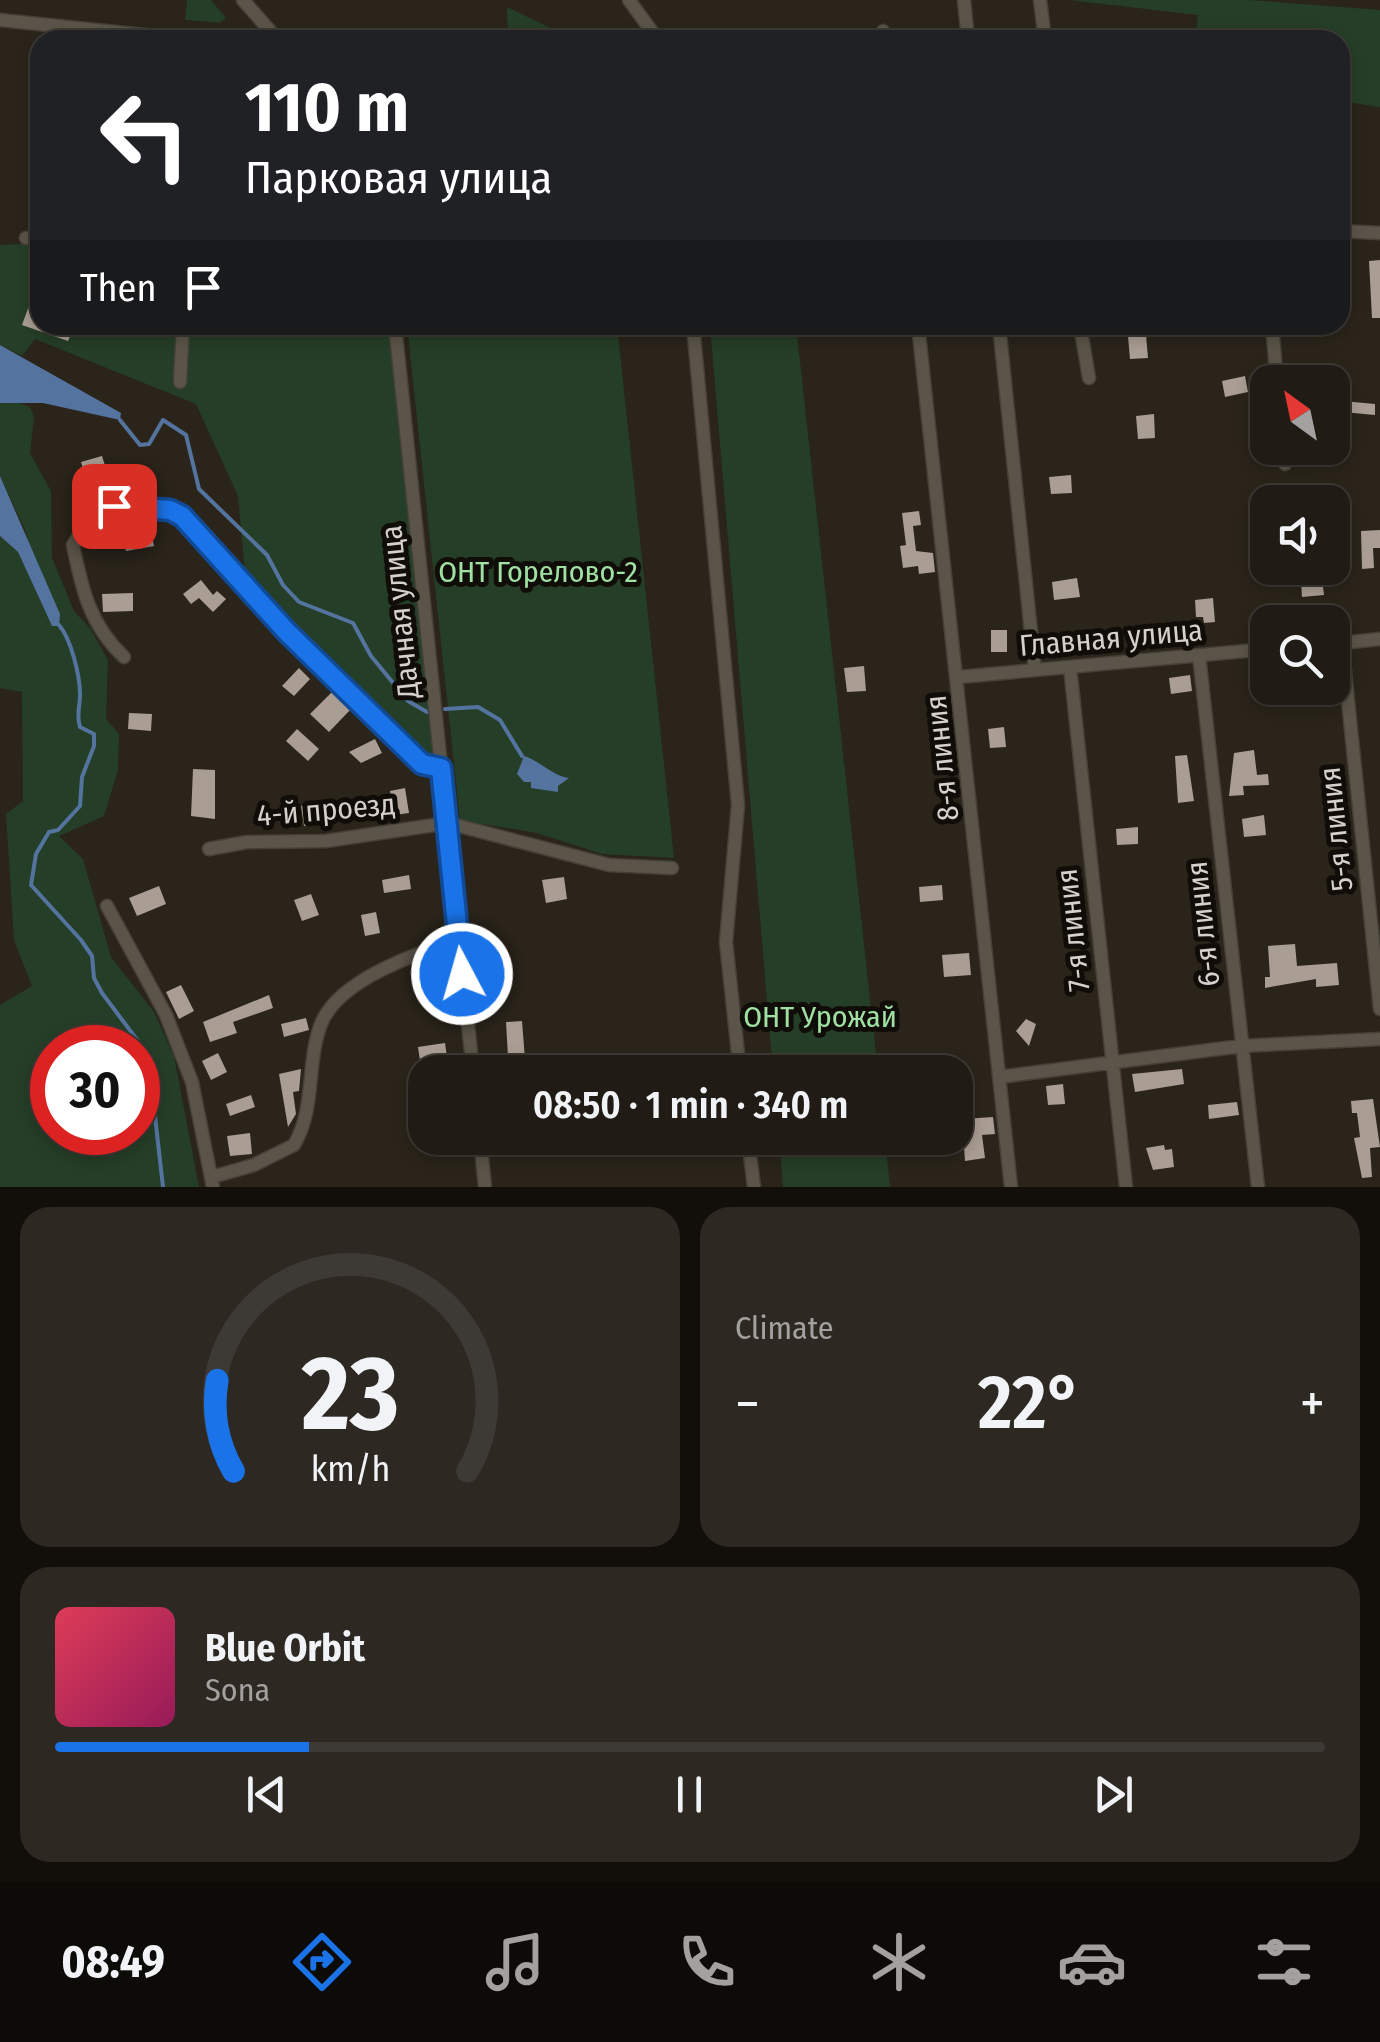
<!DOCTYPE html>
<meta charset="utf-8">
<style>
:root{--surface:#201b14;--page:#2d2822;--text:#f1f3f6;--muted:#a2a1a0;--line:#3d3934;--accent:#1a73e8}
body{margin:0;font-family:"Fira Sans Condensed",sans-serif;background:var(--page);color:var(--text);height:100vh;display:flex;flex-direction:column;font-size:38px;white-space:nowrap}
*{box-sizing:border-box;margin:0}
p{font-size:32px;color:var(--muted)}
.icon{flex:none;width:55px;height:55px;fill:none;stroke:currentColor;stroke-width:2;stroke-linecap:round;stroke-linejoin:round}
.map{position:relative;height:1187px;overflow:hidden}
.sheet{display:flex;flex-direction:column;gap:20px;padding:20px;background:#120f0b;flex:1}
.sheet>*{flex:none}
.banner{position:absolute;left:30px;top:30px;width:1320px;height:305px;border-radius:30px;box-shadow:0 5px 15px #0003,0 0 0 2px var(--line);background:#202124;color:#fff;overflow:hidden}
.needle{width:65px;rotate:327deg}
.tools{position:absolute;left:1250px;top:365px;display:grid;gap:20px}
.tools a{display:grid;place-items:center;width:100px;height:100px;border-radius:20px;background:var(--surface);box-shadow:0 5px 15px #0003,0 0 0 2px var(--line);font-size:50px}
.speed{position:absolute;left:30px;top:1025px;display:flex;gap:20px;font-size:50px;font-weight:700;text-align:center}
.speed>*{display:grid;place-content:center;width:130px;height:130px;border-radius:50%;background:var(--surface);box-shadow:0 5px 15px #0003,0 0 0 2px var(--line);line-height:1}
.speed .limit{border:15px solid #d22;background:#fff;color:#111}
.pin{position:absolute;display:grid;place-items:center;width:85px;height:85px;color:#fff;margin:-42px;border-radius:20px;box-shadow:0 5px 15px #0006}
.me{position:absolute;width:110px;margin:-55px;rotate:354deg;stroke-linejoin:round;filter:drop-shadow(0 0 8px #0008)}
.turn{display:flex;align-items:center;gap:35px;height:210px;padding:0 50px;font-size:45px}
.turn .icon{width:130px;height:130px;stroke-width:2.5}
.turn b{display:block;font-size:70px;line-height:85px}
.then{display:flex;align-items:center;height:95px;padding:0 50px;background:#0003;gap:20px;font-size:38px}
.big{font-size:75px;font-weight:600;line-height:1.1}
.sheet .tile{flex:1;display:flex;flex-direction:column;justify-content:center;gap:15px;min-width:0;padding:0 35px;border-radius:30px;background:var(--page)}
.sheet .dial{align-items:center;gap:0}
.dial svg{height:260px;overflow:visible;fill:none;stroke:var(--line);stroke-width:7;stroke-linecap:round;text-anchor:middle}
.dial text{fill:var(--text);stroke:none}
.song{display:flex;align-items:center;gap:30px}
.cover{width:120px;height:120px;border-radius:15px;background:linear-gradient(135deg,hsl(350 70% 55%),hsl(330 70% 35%))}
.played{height:10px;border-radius:5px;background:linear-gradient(90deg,var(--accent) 20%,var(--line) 20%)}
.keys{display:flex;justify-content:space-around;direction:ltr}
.heat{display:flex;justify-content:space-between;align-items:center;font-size:55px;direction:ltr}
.sheet .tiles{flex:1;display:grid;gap:20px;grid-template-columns:1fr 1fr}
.tile:last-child{grid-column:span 2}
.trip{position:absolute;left:408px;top:1055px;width:565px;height:100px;border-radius:30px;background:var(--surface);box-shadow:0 5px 15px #0003,0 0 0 2px var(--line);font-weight:600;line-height:100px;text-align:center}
.tab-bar{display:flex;height:160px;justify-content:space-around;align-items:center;background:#0d0b08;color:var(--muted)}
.tab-bar .icon{width:70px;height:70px}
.tab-bar .current{color:var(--accent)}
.tab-bar b{font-size:45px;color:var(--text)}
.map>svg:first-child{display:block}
.green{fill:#253e27;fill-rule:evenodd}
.water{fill:#54749f}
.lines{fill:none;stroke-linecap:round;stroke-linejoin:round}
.stream{stroke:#54749f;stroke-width:4}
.building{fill:#aa9d93}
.minor-casing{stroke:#454038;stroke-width:15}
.minor{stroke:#5b5448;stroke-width:12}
.route-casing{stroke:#114b97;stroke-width:25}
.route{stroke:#1a73e8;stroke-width:18}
.labels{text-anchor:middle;stroke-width:10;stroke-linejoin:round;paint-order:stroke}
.park-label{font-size:30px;fill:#a0e1a3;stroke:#100d09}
.street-label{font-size:30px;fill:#d5d0ca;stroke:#100d09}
</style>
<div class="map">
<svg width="1380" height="1187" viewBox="0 0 1380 1187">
<rect width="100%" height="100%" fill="#2a241a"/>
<path class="green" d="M187,0H211L226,18L220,23L185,20Z
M1069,0H1249L1380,10V107L1340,101V40H1195L1198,15Z
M507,7L575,40H508Z
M40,243V325H388L435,760L422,755L245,573L238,496L196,404L35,339L22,356L0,345V245Z
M407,325H617L674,858L602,854L537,833L460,820Z
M710,325H796L878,1072H773Z
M14,401L30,407L34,417L30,453L51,491L52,558L74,611L90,628L108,660L106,719L119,734L118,770L104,816L59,836L83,859L111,957L154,1012L174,1056L199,1187H0V1005L32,986L14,940L6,814L23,801L22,692L0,688V536L18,552L52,626L25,530L0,476V403ZM52,1048H138V1132H52Z
M779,1138H885L890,1187H783Z"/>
<path class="water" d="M0,345L121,413L120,420L43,403H0Z
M0,476L60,614L59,626H52L18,552L0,536Z
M524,756C541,761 552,776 569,778L558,786V792L531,788V782H524L517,774Z"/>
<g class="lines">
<path class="stream" d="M120,420L140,445L149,444L163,420L186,435L199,489L267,555L283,585L299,602L353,623L371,656L408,701L427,712
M59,625C71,639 80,675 80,695C80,707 76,715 80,727L94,734V746L82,777L80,806L58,830L49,832L36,854L31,885L81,940L92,956L94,978L102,993L138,1041L141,1082L155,1116L163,1187
M445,709L478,707L500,720L522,756"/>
</g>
<path class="building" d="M1380,260V318H1372L1369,261Z
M30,303L40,306V325H75L68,341L22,325Z
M1146,335L1148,358L1130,359L1128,336Z
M1245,376L1248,392L1225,397L1222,381Z
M1332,400L1375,404V415L1332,411Z
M1154,414L1155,438L1138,439L1136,416Z
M102,456L110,482L89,489L81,462Z
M1071,475L1072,493L1051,494L1049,477Z
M919,511L921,525L913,526L916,551L933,553L935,572L919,574L918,566L903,568L900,546L906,545L902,513Z
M150,528L154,546L126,551L122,534Z
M1380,530V548H1373L1374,568L1362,569L1361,531Z
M1077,578L1080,597L1054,600L1052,582Z
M1322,578L1324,595L1302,597L1301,580Z
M201,580L213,595L217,591L226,599L213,612L199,598L191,604L183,594Z
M133,593V611L103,612L102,594Z
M1213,598L1215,622L1204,623L1203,617H1196L1195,600Z
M991,630H1007V652H991Z
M864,666L866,691L847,692L844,668Z
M299,668L310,679L294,696L282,686Z
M1190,675L1192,691L1171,694L1169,678Z
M333,691L351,709L329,732L310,714Z
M129,713L152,714L151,731L128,729Z
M1004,727L1006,747L990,748L988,729Z
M297,729L319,749L308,761L286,741Z
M375,739L382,753L361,763L349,752Z
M1254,750L1257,775L1268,774L1269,785L1243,786L1244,795L1229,796L1234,753Z
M1187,755L1194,801L1178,803L1175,756Z
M193,769L215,770V819L191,816Z
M405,788L409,813L394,815L390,791Z
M317,803L320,823L304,826L301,806Z
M1345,808L1348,825L1328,827L1326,811Z
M1264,815L1266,835L1244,837L1242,819Z
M1138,827V844L1117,845L1116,829Z
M409,875L411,889L384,893L382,880Z
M564,877L567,899L546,903L542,880Z
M942,885L943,900L920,902L919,887Z
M159,886L166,904L137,916L129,898Z
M311,894L319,915L302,921L294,900Z
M376,912L380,933L365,936L361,915Z
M1295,944L1297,966L1337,963L1339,985L1316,987V979L1265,988V977H1270L1268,946Z
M969,953L971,975L944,977L942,955Z
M181,985L194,1011L179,1019L166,992Z
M269,995L273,1008L233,1022L237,1033L210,1042L203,1022Z
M306,1018L309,1030L284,1037L281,1024Z
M1026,1019L1036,1024L1029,1046L1016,1031Z
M522,1021L526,1072H503L502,1057H508L506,1022Z
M445,1043L447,1057L420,1061L418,1047Z
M218,1053L227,1072L211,1080L202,1061Z
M682,1057V1071H656L655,1059Z
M301,1069L299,1091L293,1092L296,1114L288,1127L279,1074Z
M1182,1069L1184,1084L1135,1092L1132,1074Z
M1063,1084L1065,1104L1048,1105L1046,1086Z
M251,1095L255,1107L230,1116L226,1104Z
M1373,1099L1380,1147L1370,1148L1372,1177L1362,1178L1354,1138L1360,1137L1357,1113H1352L1351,1101Z
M1237,1102L1239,1115L1209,1119L1208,1105Z
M993,1117L995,1134L982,1135L985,1158L965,1161L962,1119Z
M250,1133L252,1154L230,1156L227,1136Z
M1164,1145L1165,1150L1172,1149L1174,1167L1153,1170L1146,1148Z"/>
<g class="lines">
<g class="minor-casing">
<path id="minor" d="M243,0L278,40
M629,0L658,40
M964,0L968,40
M1040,0L1045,40
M0,20L192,40
M883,31L885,40
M1340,231L1380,233
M26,238L40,237
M395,325L473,1072
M693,325L738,805L726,942L740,1072
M918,325L1011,1187
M999,325L1035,670
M1080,325L1089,378
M1272,325L1277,382
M180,382L183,325
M1284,448L1285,464
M1342,643L1380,1009
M1332,644L1380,639
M1199,655L1258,1187
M124,657C90,625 82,590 73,545L94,512L114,506L144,507L182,516L287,633L422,764L441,768
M1070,667L1126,1187
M959,677L1268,649
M209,849L247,842L326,841L448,823L609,865L672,868
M107,906L166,1015L192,1082L213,1187
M999,1077L1241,1046L1380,1039
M480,1138L485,1187
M748,1138L754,1187
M212,1177L254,1165L294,1145C316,1108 306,1063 321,1024C338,980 418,952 459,941"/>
</g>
<use href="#minor" class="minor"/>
</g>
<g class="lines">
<g class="route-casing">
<path id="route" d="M114,506L170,510L182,516L287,632L422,764L441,768L462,974"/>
</g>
<use href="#route" class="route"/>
</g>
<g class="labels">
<g class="park-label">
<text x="538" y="582">ОНТ Горелово-2</text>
<text x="820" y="1027">ОНТ Урожай</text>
</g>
<g class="street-label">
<text transform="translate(400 612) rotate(-96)" y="10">Дачная улица</text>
<text transform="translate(1111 638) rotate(-5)" y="10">Главная улица</text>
<text transform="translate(942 758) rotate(-96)" y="10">8-я линия</text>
<text transform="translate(326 810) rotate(-5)" y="10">4-й проезд</text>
<text transform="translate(1336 829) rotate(-96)" y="10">5-я линия</text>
<text transform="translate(1203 924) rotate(-96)" y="10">6-я линия</text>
<text transform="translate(1073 930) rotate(-96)" y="10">7-я линия</text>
</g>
</g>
</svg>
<div class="tools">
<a><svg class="needle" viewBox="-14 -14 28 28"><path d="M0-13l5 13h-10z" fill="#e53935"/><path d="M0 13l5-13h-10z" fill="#a2a1a0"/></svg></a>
<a><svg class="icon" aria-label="sound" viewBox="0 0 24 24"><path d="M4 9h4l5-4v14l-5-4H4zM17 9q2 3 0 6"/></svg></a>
<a><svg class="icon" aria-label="search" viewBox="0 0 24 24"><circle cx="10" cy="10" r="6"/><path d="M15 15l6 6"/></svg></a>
</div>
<div class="speed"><div class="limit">30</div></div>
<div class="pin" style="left:114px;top:506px;background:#d93025"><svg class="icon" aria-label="arrive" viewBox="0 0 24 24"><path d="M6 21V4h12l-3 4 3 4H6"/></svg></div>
<svg class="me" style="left:462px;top:974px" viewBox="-20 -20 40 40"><circle r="17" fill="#1a73e8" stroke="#fff" stroke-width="3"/><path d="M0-11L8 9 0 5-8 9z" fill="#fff"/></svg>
<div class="trip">08:50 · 1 min · 340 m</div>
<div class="banner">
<div class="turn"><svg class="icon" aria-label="left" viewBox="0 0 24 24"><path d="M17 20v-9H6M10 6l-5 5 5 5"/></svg><div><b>110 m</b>Парковая улица</div></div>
<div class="then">Then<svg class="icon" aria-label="arrive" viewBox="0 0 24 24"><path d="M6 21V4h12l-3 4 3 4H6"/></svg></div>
</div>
</div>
<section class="sheet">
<div class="tiles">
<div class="tile dial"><svg viewBox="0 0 100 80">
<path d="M14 69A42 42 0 1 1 86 69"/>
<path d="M14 69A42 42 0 0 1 9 41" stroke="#1a73e8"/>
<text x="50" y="56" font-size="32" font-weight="700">23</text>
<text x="50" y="72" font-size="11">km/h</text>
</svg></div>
<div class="tile"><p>Climate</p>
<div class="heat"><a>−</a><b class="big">22°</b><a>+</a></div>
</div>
<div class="tile">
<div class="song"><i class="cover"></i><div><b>Blue Orbit</b><p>Sona</p></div></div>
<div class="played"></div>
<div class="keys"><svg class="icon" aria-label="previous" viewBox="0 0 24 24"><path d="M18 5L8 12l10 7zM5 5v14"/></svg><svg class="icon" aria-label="pause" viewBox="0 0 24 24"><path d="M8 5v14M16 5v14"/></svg><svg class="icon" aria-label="next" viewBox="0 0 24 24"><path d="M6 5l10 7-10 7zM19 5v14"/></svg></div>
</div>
</div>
</section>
<nav class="tab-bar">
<b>08:49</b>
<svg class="icon current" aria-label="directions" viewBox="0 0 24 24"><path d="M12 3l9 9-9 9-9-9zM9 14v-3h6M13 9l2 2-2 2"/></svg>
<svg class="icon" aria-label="music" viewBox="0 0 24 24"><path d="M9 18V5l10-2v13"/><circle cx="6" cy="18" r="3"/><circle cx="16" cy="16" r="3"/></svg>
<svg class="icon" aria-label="phone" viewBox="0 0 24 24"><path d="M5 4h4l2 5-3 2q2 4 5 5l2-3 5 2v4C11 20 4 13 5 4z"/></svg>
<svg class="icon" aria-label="climate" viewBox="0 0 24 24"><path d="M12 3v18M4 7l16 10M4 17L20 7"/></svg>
<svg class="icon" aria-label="car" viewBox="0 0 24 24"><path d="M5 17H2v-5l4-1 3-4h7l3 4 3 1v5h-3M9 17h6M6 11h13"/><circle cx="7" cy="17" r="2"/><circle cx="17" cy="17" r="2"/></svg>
<svg class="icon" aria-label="filters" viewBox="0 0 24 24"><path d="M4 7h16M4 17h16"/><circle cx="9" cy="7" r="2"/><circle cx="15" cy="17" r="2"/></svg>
</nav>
